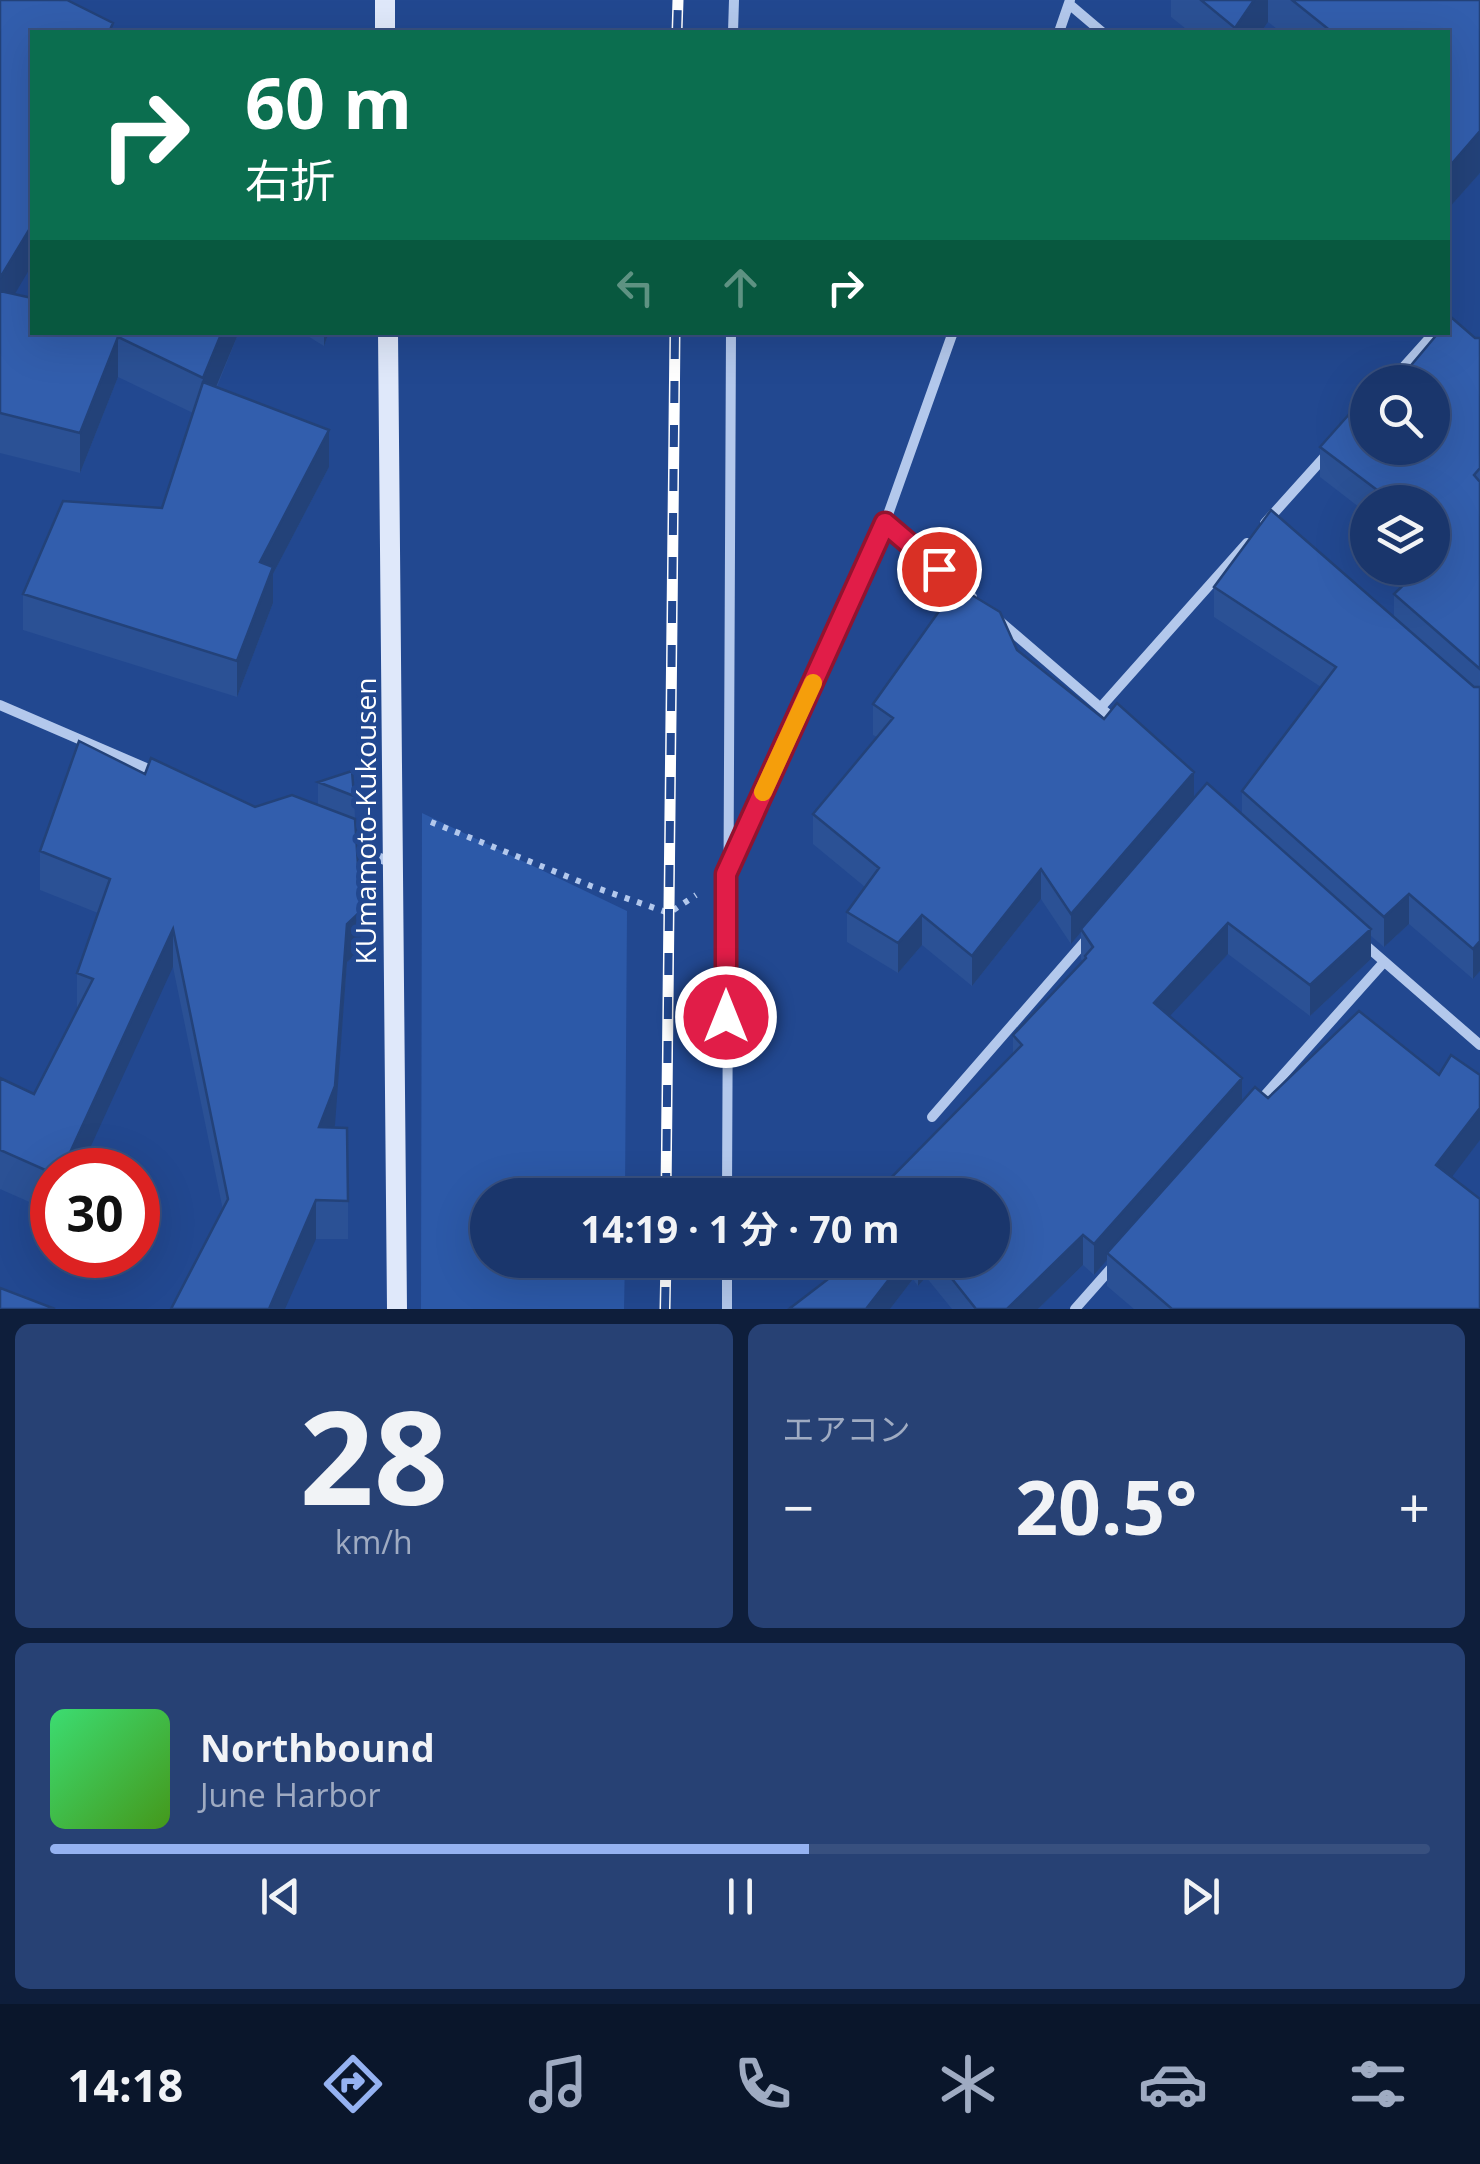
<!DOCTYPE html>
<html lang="ja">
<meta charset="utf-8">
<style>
:root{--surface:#1a366c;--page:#274174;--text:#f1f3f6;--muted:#9fabc2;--line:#38507f;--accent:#95b2f1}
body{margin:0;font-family:"Open Sans","Noto Sans JP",sans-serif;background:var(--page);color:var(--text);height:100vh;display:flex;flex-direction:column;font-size:38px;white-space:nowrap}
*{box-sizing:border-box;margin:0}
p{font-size:32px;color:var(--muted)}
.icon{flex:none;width:55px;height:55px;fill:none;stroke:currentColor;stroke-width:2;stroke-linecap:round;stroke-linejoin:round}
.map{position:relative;height:1309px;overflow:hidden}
.panel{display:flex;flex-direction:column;gap:15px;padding:15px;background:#0e1e3b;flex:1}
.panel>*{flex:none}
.banner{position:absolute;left:30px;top:30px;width:1420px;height:305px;border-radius:0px;box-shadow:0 10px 40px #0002,0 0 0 2px var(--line);background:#0b6e4f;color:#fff;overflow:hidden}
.tools{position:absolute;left:1350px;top:365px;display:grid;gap:20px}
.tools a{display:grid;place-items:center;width:100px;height:100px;border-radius:50%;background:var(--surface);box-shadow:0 10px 40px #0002,0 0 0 2px var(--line);font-size:50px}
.speed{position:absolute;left:30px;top:1148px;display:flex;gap:20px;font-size:50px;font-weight:700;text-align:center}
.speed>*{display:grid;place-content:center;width:130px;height:130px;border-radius:50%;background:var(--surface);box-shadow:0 10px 40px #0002,0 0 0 2px var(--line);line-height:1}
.speed .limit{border:15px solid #d22;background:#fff;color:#111}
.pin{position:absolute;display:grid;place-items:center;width:85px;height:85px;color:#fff;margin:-42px;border:5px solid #fff;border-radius:50%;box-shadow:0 2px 10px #0007}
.me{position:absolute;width:110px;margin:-55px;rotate:0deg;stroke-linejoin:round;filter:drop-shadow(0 0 8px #0008)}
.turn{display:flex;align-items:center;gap:35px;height:210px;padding:0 50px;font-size:45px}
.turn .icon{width:130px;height:130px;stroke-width:2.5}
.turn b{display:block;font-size:70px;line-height:85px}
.lanes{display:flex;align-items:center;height:95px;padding:0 50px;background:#0003;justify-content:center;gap:50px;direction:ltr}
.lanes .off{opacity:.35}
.big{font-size:75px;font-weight:700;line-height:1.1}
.panel .widget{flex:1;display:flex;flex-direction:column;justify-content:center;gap:15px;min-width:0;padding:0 35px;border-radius:15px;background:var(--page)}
.panel .dial{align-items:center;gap:0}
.dial b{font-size:130px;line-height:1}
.song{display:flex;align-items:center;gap:30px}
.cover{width:120px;height:120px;border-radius:15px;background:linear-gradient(135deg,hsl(140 70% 55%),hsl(100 70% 35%))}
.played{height:10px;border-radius:5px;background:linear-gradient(90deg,var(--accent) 55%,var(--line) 55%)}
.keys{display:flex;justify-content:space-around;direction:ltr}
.heat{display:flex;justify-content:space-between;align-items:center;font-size:55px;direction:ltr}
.panel .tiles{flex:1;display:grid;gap:15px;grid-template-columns:1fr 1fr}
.widget:last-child{grid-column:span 2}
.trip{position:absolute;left:470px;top:1178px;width:540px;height:100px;border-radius:50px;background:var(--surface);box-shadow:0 10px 40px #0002,0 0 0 2px var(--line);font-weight:700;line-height:100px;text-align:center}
.dock{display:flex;height:160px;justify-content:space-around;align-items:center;background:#0a162b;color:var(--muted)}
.dock .icon{width:70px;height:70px}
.dock .current{color:var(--accent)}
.dock b{font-size:45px;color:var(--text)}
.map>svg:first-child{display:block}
.green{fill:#2c59a8}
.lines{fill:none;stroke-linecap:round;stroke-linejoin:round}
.path{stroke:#b3c8ec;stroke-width:6;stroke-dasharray:5 8;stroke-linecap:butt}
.street{stroke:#b3c8ec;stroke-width:10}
.secondary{stroke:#dfe8fa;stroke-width:20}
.rail-casing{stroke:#fff;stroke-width:11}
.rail{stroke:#224890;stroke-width:8;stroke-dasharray:22;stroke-linecap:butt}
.wall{fill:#2b5195}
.shaded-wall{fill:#234279}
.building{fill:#325ead;stroke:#234279;stroke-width:2.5}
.route-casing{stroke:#92132f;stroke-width:25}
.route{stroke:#e11d48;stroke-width:18}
.slow{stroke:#f59e0b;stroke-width:18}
.labels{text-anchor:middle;stroke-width:10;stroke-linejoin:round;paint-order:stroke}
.street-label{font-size:28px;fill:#fff;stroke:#224890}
</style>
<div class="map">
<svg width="1480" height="1309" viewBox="0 0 1480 1309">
<rect width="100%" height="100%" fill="#224890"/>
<path class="green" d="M422,813L627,911L625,1195H488V1260H625L624,1309H421Z"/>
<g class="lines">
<path class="path" d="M431,822L591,886L669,913L696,895"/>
<path class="street" d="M1069,4L1102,32
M733,32L734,0
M1059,32L1070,0
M1390,382L1435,332
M885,523L972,597
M1265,523L1327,454
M996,618L1116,721
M0,705L160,774
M1101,707L1247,543
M348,846L393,863
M729,869L885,523L953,332
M1363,943L1480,1045
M1258,1103L1384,962
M932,1117L1087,939
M727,1195L731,332
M727,1260V1309
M1075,1309L1114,1265"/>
<path class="secondary" d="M385,0V32
M388,332L397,1309"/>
<g class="rail-casing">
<path id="rail" d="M677,32L678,0
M666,1195L675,332
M665,1309L666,1260"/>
</g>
<use href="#rail" class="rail"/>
</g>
<path class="wall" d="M0,0L113,32L15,294L32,332H239L217,387L329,467L273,574V603L237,697L23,630V594L162,508L193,413L118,377L80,473L0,453Z
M1171,0H1480V173L1448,209V32H1281L1268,22L1261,32H1190L1171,17Z
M1480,318V971L1473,979L1409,924L1384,947L1371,936V959L1310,1016L1228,954L1169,1016L1242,1102L1439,1075H1480V1140L1451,1177L1480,1309H1134L1107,1286V1260L1094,1275L1083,1265L1038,1309H952L926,1277L918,1286L913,1279L890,1309H789L836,1273L840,1260H992L1013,1054V1035L1083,962L1081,959V932L1071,944L1041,899L972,986L922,945L898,973L847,942V912L865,887L813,844V814L877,737L873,735V704L1017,650L1194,798L1242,814V791L1321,687L1214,617V587L1394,617V594L1432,568V502H1368V514L1320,477V447L1368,448L1475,338H1480Z
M301,332H329L324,346Z
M145,774L255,807L318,805V782L354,796L361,950L347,962L334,1127L348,1201V1239H316L223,1210L173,967L52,1170V1212L0,1189V1078L34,1094L77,1010V973L98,913L40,890V851Z"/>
<path class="shaded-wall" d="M1254,0H1268V22L1261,32H1235V28Z
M1480,131V173L1448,209V168Z
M32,225V265L0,319V278Z
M222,332H239L203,418V378Z
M324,332H329L324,346Z
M118,337V377L80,473V433Z
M329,430V467L273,574V603L237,697V661L260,562Z
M1194,772V802L1081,929V932L1071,944V914Z
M1041,869V899L972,986V956Z
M1409,894V924L1384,947V917Z
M361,911V950L347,962L335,1125L319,1166V1127L347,924Z
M922,915V945L898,973V943Z
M1228,923V954L1154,1033V1003Z
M173,929V967L80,1170H62Z
M1371,929V959L1310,1016V985Z
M1480,941V971L1473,979V949Z
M1242,1078V1108L1107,1253V1260L1094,1275V1244Z
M1480,1108V1140L1436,1198V1165Z
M316,1200V1239L285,1309H269Z
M1083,1235V1265L1038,1309H1007Z
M904,1260H913V1279L890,1309H866Z
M918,1260H926V1277L918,1286Z"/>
<path class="building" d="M0,0H67L113,23L109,32H32V225L0,278Z
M1201,0H1254L1235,28Z
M1292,0H1480V131L1448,168V32H1332Z
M0,291L32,298V332H120L80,433L0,413Z
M1452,318L1475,338H1480V468L1474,475L1480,482V669L1394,594L1421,568H1432V556L1446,543L1432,532V502H1393L1320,447L1368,393V448H1432V382H1397L1439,332H1448V323Z
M121,332H222L203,378L118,337Z
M203,382L329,430L260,562L273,567L237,661L23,594L63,501L162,508Z
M1271,510L1474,687H1480V941L1473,949L1409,894L1384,917L1242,791L1336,667L1214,587Z
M957,586L1000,612L1017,650L1104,719L1117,703L1194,772L1071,914L1041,869L972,956L922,915L898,943L847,912L879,868L813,814L893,718L873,704Z
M79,741L145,774L151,758L255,807L292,795L355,819L361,911L347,924L335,1086L319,1127L347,1128L348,1201L316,1200L269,1309H171L228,1199L173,929L62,1170H52V1173L0,1150V1078L34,1094L93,979L77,973L110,879L40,851Z
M352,771L354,796L318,782Z
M1207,783L1371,929L1310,985L1228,923L1154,1003L1242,1078L1094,1244L1083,1235L1007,1309H976L937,1260H992V1195H874L1022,1045L1013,1035L1086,958L1085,956L1093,947L1081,929Z
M1359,1011L1439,1075L1451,1055L1480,1075V1108L1436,1165L1480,1199V1309H1172L1107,1253L1255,1087L1268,1098Z
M840,1260H904L866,1309H789L836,1273Z
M0,1288L55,1309H0Z"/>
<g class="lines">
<g class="route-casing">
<path id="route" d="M726,1017V874L885,523L939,569"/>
</g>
<use href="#route" class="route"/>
<path class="slow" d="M763,792L813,683"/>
</g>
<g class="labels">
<g class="street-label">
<text transform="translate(366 821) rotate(-90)" y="10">KUmamoto-Kukousen</text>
</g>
</g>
</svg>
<div class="tools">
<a><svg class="icon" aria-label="search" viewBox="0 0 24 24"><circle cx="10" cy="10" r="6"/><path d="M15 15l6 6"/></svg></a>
<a><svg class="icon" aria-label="layers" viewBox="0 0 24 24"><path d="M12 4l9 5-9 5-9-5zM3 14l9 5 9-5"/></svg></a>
</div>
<div class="speed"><div class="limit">30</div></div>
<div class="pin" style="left:939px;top:569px;background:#d93025"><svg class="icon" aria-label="arrive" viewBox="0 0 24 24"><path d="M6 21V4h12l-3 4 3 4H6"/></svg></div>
<svg class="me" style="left:726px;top:1017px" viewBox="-20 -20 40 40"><circle r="17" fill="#e11d48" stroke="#fff" stroke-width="3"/><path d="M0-11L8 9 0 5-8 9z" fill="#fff"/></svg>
<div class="trip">14:19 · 1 分 · 70 m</div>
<div class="banner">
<div class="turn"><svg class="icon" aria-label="right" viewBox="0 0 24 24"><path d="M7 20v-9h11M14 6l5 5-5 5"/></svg><div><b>60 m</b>右折</div></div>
<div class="lanes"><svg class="icon off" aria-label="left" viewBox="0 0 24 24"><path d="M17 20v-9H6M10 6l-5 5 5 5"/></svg><svg class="icon off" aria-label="ahead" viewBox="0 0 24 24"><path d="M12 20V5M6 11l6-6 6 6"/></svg><svg class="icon" aria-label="right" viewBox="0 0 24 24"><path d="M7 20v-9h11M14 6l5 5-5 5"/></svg></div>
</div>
</div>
<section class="panel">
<div class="tiles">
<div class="widget dial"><b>28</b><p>km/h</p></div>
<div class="widget"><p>エアコン</p>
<div class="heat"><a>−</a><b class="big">20.5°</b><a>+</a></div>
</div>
<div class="widget">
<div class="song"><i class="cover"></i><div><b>Northbound</b><p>June Harbor</p></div></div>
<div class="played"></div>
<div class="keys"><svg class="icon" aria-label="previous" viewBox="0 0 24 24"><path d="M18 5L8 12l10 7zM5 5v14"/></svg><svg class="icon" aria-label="pause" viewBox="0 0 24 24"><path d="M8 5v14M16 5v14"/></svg><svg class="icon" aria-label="next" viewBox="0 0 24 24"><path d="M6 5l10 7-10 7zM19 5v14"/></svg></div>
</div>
</div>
</section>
<nav class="dock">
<b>14:18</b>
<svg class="icon current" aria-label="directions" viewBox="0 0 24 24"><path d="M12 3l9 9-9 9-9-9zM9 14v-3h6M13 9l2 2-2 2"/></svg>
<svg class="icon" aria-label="music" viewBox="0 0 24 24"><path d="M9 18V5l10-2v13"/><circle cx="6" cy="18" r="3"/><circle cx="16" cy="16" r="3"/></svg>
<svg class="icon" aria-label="phone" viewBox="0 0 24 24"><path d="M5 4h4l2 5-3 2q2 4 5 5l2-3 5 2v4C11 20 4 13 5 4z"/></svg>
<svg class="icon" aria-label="climate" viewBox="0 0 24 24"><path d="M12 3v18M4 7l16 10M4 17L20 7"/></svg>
<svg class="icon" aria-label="car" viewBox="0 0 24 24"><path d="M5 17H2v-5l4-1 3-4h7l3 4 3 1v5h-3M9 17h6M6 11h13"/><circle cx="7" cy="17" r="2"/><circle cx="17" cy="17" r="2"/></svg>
<svg class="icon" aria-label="filters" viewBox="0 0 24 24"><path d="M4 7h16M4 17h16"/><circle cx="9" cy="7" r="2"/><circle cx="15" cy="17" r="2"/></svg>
</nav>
